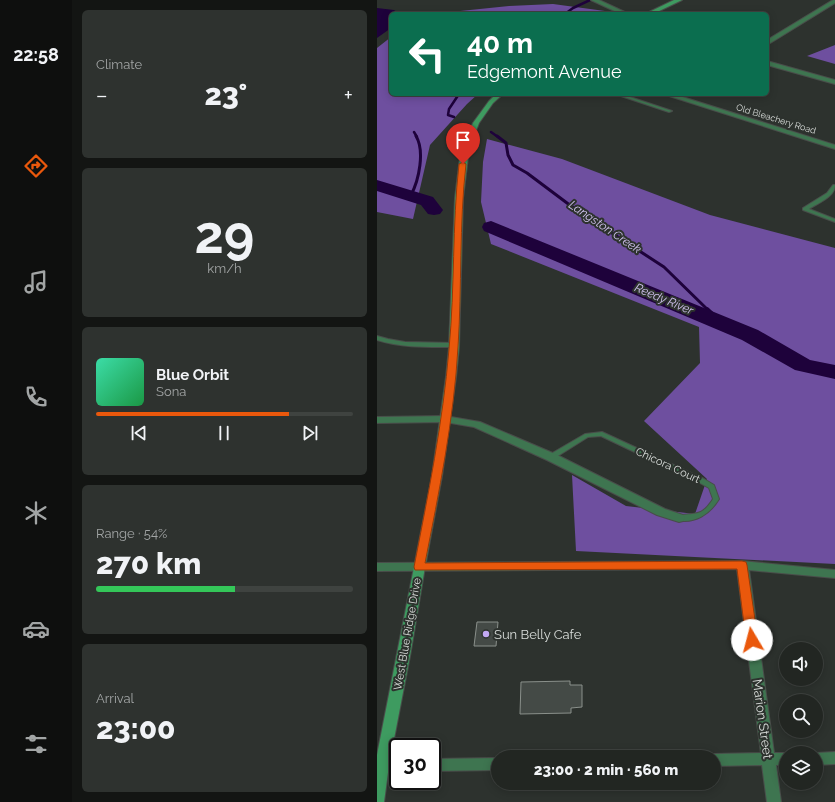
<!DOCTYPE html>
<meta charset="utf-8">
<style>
:root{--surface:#222622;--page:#2e322f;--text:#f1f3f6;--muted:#a2a5a5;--line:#3f4340;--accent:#ea580c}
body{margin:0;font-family:Raleway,sans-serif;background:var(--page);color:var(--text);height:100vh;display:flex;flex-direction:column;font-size:15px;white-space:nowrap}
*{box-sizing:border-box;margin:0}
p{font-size:13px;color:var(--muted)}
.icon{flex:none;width:22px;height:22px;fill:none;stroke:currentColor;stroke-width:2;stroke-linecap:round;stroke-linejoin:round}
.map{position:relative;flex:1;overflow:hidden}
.panel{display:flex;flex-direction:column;gap:10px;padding:10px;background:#131513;width:305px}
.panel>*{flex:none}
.hud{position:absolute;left:12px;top:12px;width:380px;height:84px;border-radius:6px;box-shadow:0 2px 10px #0003,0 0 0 1px var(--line);background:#0b6e4f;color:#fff;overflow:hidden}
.tools{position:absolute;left:402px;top:642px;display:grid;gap:8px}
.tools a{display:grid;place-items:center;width:44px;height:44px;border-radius:50%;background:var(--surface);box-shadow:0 2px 10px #0003,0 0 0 1px var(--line);font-size:20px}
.speed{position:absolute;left:12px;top:738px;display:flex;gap:8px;font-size:20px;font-weight:700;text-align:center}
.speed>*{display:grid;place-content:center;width:52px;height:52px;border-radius:50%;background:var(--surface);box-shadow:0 2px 10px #0003,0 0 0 1px var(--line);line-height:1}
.speed .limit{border:2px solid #111;border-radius:6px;background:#fff;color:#111}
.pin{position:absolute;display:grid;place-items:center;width:34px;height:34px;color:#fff;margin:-41px -17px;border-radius:50% 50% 50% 0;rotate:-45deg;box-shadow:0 0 4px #0007}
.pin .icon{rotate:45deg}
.me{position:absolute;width:44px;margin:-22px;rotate:352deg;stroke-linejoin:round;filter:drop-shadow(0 0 3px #0008)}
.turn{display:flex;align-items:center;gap:14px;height:84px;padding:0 12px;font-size:18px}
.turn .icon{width:52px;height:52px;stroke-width:2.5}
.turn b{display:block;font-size:28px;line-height:34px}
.big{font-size:30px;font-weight:800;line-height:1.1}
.panel .widget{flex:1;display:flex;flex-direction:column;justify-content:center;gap:6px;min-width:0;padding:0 14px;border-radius:6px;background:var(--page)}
.panel .dial{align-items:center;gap:0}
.dial b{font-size:52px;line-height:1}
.song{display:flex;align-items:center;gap:12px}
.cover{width:48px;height:48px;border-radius:6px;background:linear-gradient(135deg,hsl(160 70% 55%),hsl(140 70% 35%))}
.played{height:4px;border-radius:2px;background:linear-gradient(90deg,var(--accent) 75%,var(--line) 75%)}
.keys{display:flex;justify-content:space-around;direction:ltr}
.heat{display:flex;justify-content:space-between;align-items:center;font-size:22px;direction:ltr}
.charge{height:6px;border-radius:3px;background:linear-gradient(90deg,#34c759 54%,var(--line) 0)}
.trip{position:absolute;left:114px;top:750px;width:230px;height:40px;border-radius:20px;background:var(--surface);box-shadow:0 2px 10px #0003,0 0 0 1px var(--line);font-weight:800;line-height:40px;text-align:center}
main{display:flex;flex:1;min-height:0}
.tabs{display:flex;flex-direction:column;width:72px;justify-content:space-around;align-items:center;background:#0e0f0e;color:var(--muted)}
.tabs .icon{width:28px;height:28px}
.tabs .active{color:var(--accent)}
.tabs b{font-size:18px;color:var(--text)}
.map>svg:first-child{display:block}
.forest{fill:#6e4f9f}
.water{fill:#1e023b}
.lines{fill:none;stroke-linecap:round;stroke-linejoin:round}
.stream-far2{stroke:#1e023b;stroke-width:2.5}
.stream-far1{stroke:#1e023b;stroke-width:3}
.stream{stroke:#1e023b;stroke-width:4}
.river{fill:#1e023b;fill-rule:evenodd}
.building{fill:#444a46;stroke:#8a908b}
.lane-casing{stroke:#494d4a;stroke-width:2}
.street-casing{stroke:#494d4a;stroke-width:2}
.secondary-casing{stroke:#494d4a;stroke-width:2}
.lane{fill:#3e7550;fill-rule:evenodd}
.street{fill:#3e7550;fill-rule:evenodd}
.secondary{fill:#3e9b60;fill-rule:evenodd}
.route{fill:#ea580c;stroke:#983908}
.poi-dot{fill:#c2a8f3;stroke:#2d322e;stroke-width:1.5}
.labels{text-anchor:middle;stroke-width:4;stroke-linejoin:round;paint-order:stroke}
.far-street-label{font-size:9px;fill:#d9ddda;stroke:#2d322e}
.street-label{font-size:11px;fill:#d9ddda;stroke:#2d322e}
.water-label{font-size:12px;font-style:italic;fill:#d0c2ee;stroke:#2d322e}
.near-poi-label{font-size:13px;fill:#d9ddda;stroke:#2d322e;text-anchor:start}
.near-street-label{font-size:13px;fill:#d9ddda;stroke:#2d322e}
</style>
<main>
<nav class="tabs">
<b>22:58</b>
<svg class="icon active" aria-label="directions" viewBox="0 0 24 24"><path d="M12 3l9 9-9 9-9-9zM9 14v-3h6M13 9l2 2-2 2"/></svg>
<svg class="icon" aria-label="music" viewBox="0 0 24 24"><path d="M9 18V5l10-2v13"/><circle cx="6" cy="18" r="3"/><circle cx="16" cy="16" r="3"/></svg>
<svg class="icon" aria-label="phone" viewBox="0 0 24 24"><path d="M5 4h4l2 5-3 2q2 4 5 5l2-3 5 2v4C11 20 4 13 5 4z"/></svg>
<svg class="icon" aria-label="climate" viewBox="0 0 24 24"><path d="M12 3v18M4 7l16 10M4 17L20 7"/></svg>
<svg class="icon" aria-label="car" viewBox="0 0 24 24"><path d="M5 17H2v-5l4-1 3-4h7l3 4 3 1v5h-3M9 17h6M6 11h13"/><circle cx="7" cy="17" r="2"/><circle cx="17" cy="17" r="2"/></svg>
<svg class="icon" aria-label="filters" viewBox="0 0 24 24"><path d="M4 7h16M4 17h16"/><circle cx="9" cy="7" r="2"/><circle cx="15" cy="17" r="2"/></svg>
</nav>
<section class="panel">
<div class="widget"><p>Climate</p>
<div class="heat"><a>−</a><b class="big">23°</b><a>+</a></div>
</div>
<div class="widget dial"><b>29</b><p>km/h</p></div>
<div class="widget">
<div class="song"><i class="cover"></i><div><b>Blue Orbit</b><p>Sona</p></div></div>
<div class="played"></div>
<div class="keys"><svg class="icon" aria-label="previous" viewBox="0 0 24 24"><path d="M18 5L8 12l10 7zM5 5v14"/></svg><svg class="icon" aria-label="pause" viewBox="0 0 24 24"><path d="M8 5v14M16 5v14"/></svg><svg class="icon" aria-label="next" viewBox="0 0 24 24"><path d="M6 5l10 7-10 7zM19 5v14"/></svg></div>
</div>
<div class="widget"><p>Range · 54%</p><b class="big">270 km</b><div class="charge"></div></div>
<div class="widget"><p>Arrival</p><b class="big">23:00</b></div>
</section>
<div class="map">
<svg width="458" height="802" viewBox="0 0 458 802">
<rect width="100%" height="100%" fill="#2d322e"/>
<path class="forest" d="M176,4L228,11L223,14H54L132,6Z
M14,37V94H101L90,104L53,145L36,219L0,212V48Z
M458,45V64L430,56Z
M110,139L185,159L333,215L458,248V564L199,551L195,475L249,506L318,514L330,479L267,421L323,363L322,327L114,244L104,202L106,162Z"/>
<path class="water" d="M0,8L17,10L22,14H14V28L0,38Z"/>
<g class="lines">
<path class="stream-far2" d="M188,14L196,8L213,0
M77,117L71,115L72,109L82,94
M37,132L40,137
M114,132L121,137"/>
<path class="stream-far1" d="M120,136L129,143L131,155L136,165L150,173L198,209L287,267L331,310
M34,195C42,180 48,151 39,136"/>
<path class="stream" d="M330,309L345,323"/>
<path class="river" d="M0,180L56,197L66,210L63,214L57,215L51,214L44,205L0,191Z
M114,221L381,330L433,360L458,365V379L418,370L365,340L107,231L105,227L107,223Z"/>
</g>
<path class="building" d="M100,622H121L119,646H97Z
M193,681V685H205V707L194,708V713L143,714L144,682Z"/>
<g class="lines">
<g class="lane-casing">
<path id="lane" d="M238,94H244L295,111L292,112Z
M456,185H458C458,197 441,203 432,209L458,219V222L426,210V208L450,193Z
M0,336L11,339L28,342L77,343L80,345L77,347C51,347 25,348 0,340Z
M225,432L327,479L337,485L342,499C333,514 318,524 300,520L299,518L300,516C318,512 324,518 336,499L332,488L323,483L224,436L211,437L176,459H174L171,457L172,455L208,434Z"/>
</g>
<g class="street-casing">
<path id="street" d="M214,0H222L252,14H244Z
M456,0H458V3L390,45V40Z
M390,61L458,80V84L390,65Z
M286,94H296L458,145V149Z
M68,416L103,422L178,454L288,509L306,515L308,518L306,521L302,522L280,515L170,460L97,427L68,422L0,423V417Z
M365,561L458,570V578L372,570L397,753H409V765H399L404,802H390L385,765L337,766V757H331L337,754L384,753L360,569L0,571V563Z
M458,752V764L439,765V753Z
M121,758V770L55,771V759Z
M0,759H21V771H0Z"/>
</g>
<g class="secondary-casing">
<path id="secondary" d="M297,0H305L276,14H268Z
M119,94H126L116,103L102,123L92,149L86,198L82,347L79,377L65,476L48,567L33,656L12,765L7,802H0V755L55,476L69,377L72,347L78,198L84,149L96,123L112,101Z"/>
</g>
<use href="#lane" class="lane"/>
<use href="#street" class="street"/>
<use href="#secondary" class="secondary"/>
</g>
<path class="route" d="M86,162L89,164C82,225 85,286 81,347C77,419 62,492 48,563L365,561L369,562L370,565L381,640L379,643L375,644L371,643L369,640L360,569L38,570L37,567C51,495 66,422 72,349C78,287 75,226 82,164Z"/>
<circle class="poi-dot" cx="109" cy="634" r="4"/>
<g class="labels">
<g class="far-street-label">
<text transform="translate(399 119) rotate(17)" y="3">Old Bleachery Road</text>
</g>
<g class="street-label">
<text transform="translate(291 465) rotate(25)" y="4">Chicora Court</text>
<text transform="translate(30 634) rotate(-80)" y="4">West Blue Ridge Drive</text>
</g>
<g class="water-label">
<text transform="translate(228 227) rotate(34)" y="4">Langston Creek</text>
<text transform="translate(287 299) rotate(23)" y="4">Reedy River</text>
</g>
<g class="near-poi-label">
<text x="117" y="639">Sun Belly Cafe</text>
</g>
<g class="near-street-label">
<text transform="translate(386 719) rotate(82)" y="5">Marion Street</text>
</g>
</g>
</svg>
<div class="tools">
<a><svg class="icon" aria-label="sound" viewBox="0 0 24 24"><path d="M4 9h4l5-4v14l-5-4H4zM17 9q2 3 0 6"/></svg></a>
<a><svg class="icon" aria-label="search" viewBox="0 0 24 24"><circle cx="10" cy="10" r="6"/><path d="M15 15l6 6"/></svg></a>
<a><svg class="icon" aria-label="layers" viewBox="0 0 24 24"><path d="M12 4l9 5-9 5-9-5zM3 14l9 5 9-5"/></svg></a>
</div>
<div class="speed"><div class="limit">30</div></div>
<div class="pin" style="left:86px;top:164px;background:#d93025"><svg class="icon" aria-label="arrive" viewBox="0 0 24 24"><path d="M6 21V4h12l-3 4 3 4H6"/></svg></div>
<svg class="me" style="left:375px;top:640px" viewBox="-20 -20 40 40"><circle r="19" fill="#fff"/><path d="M0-13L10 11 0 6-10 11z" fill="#ea580c"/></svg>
<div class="trip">23:00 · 2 min · 560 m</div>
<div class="hud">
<div class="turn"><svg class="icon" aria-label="left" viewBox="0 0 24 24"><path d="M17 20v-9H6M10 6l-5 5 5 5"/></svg><div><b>40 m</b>Edgemont Avenue</div></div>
</div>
</div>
</main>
